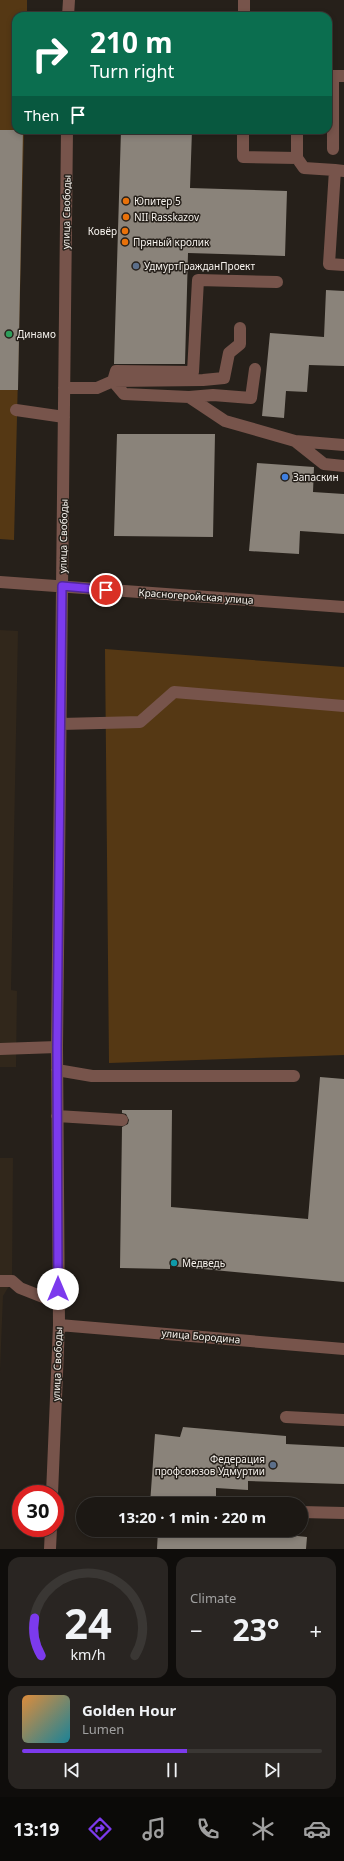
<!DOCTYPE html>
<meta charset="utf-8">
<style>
:root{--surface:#1c1814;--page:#292522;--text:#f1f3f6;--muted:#a0a0a0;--line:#3a3734;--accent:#7c3aed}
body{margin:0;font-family:"Noto Sans",sans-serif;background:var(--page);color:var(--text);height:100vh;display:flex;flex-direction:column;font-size:15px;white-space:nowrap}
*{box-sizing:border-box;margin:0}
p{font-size:13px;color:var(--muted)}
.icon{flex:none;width:22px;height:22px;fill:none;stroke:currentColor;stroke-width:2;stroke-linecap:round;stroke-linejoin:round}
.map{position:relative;height:1549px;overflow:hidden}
.sheet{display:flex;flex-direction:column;gap:8px;padding:8px;background:#0f0d0b;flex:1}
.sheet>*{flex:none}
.banner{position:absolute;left:12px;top:12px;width:320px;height:122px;border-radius:12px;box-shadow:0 2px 6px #0003,0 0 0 1px var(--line);background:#0b6e4f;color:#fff;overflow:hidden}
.speed{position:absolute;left:12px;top:1485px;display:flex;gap:8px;font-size:20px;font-weight:700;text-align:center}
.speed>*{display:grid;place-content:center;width:52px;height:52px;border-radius:50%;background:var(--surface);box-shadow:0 2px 6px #0003,0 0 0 1px var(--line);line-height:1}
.speed .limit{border:6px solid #d22;background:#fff;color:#111}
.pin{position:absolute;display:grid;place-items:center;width:34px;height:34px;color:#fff;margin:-17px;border:2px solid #fff;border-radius:50%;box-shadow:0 1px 4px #0007}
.me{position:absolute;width:44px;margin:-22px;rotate:0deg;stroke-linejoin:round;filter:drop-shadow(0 0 3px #0008)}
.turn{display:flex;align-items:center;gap:14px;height:84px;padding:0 12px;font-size:18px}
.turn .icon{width:52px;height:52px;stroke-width:2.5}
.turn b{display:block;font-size:28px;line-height:34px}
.then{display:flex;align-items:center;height:38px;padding:0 12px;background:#0003;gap:8px;font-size:15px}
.big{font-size:30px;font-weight:700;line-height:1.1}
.sheet .widget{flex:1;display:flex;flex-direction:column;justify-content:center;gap:6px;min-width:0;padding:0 14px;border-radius:12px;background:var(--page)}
.sheet .dial{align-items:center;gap:0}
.dial svg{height:104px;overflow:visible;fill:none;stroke:var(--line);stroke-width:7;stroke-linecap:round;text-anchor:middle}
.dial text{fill:var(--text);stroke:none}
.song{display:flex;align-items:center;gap:12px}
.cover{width:48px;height:48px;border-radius:6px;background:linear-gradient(135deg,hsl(30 70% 55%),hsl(190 70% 35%))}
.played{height:4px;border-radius:2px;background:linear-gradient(90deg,var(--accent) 55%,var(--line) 55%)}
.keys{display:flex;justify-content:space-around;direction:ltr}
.heat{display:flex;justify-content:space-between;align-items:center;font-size:22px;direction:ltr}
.sheet .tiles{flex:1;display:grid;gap:8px;grid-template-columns:1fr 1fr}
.widget:last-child{grid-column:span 2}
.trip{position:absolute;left:76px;top:1497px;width:232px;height:40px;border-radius:20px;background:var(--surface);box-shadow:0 2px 6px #0003,0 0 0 1px var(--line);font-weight:700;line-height:40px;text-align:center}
.tab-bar{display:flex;height:64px;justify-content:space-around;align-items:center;background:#0b0a08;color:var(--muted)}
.tab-bar .icon{width:28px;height:28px}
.tab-bar .on{color:var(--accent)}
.tab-bar b{font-size:18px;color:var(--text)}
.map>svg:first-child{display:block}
.built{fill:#31271b}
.green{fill:#553814}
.building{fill:#8a837a}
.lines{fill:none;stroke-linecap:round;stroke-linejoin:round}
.minor{stroke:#77544b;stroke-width:12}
.route-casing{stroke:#51269a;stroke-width:10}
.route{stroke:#7c3aed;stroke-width:7}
.food-dot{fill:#e8710a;stroke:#26201a;stroke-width:1.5}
.service-dot{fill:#5c6f8a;stroke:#26201a;stroke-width:1.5}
.leisure-dot{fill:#2e9e5b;stroke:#26201a;stroke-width:1.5}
.shop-dot{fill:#3f7fe0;stroke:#26201a;stroke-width:1.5}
.culture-dot{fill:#0f9aa8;stroke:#26201a;stroke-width:1.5}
.labels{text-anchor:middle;stroke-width:3;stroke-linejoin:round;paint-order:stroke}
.poi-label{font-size:10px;fill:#f5f1ec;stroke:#26201a;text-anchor:start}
.street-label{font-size:10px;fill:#f5f1ec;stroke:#26201a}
</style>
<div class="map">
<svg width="344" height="1549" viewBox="0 0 344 1549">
<rect width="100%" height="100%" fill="#26201a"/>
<path class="built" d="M0,630L18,631L11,990L17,991L16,1067H0Z
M0,1158H13L12,1281L3,1296L0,1371Z"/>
<path class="green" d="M0,0H27V16H16V130H24L14,540L0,539Z
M105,649L344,667V1055L109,1063Z"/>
<path class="building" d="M0,130H23L18,390H0Z
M121,130H192L190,188L287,191L285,256L188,253L185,364H114Z
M326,290L344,291V366L309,365L307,392L286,391L284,418L262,416L270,333L324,337Z
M117,434H215L213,537L114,536Z
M257,463L314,467L313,492L344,494V534L300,531L299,554L249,551Z
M320,1077L344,1079V1282L170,1266V1269L120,1268L122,1127L128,1124L129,1120L126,1114L122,1113V1110H172L171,1207L308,1219Z
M183,1427L286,1436V1444L344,1447V1484L248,1481V1490L216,1488V1504H150L155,1434L180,1437Z
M158,1530H242L307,1537L306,1549H157Z"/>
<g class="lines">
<path class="minor" d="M68,16L69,0
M244,16V0
M243,130V157L297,158V130
M333,149V76H344
M297,158L304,168L335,170
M344,171L335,170L329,264L344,265
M113,381L116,371L193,372L198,280L277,282
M113,381L124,394L189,397L225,421L295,441L344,445
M64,388H97L113,381L203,380L224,378L229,353L240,344V328
M189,397L213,395L251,398L255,369
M16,410L64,417
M295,441L324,464L344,466
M0,582L344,607
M61,724L140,722L174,692L344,706
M0,1049L57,1047
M57,1070L92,1076H294
M57,1116L122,1120
M0,1281H12L20,1288L58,1303
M59,1325L344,1349
M286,1417L344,1420
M52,1494L59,1325L57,1047L67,130
M301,1512L344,1513
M50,1549L51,1528"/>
</g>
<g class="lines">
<g class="route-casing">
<path id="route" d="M58,1289L57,1047L62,586L106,590"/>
</g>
<use href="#route" class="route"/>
</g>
<g class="food-dot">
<circle cx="126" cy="201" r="4"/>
<circle cx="126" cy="217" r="4"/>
<circle cx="125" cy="231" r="4"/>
<circle cx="125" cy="242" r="4"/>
</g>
<g class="service-dot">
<circle cx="136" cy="266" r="4"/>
<circle cx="273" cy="1465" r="4"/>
</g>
<circle class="leisure-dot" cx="9" cy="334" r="4"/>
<circle class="shop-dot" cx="285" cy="477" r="4"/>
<circle class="culture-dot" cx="174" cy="1263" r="4"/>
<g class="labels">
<g class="poi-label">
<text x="134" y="205">Юпитер 5</text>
<text x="134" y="221">NII Rasskazov</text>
<text x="117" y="235" text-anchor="end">Ковёр</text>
<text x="133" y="246">Пряный кролик</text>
<text x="144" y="270">УдмуртГражданПроект</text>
<text x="17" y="338">Динамо</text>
<text x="293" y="481">Запаскин</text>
<text x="182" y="1267">Медведь</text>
<text x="265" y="1463" text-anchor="end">Федерация<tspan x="265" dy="12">профсоюзов Удмуртии</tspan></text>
</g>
<g class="street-label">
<text transform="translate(66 212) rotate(-89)" y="4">улица Свободы</text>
<text transform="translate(63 536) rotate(-89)" y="4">улица Свободы</text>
<text transform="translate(196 596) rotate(4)" y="4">Красногеройская улица</text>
<text transform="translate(201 1336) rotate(5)" y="4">улица Бородина</text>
<text transform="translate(57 1364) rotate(-88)" y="4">улица Свободы</text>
</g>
</g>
</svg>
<div class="speed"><div class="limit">30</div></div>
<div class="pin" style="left:106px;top:590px;background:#d93025"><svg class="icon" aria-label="arrive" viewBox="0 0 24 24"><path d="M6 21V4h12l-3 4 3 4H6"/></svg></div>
<svg class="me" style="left:58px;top:1289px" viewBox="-20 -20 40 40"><circle r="19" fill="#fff"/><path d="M0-13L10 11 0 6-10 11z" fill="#7c3aed"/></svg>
<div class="trip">13:20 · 1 min · 220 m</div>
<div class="banner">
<div class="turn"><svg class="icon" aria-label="right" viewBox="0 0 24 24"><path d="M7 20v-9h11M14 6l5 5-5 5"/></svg><div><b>210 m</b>Turn right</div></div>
<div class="then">Then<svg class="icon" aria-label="arrive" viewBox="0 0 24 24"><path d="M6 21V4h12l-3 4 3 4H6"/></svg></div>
</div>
</div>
<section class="sheet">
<div class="tiles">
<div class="widget dial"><svg viewBox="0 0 100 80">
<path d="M14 69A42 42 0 1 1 86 69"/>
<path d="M14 69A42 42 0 0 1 9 40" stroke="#7c3aed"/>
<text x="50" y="56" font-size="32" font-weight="700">24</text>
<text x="50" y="72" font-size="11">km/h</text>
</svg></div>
<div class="widget"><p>Climate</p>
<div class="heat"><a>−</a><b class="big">23°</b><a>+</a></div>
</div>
<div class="widget">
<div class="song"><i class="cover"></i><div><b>Golden Hour</b><p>Lumen</p></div></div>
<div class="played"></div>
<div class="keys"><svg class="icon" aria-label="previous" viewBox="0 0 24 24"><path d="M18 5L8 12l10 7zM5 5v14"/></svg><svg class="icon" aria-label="pause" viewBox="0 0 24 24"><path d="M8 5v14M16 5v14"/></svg><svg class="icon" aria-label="next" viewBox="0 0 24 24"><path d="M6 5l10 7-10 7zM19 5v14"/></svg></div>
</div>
</div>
</section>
<nav class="tab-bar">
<b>13:19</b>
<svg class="icon on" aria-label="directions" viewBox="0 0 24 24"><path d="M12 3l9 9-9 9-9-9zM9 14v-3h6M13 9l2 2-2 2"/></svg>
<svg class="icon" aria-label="music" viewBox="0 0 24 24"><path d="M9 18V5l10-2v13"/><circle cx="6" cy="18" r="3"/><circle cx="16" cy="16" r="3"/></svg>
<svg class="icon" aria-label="phone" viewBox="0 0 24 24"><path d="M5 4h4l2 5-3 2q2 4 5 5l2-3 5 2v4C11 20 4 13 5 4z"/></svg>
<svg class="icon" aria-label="climate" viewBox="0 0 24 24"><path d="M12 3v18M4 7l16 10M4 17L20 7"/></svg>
<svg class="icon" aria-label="car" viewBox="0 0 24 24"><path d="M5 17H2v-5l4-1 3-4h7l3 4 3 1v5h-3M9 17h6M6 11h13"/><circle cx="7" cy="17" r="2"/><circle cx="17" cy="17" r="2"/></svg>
</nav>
